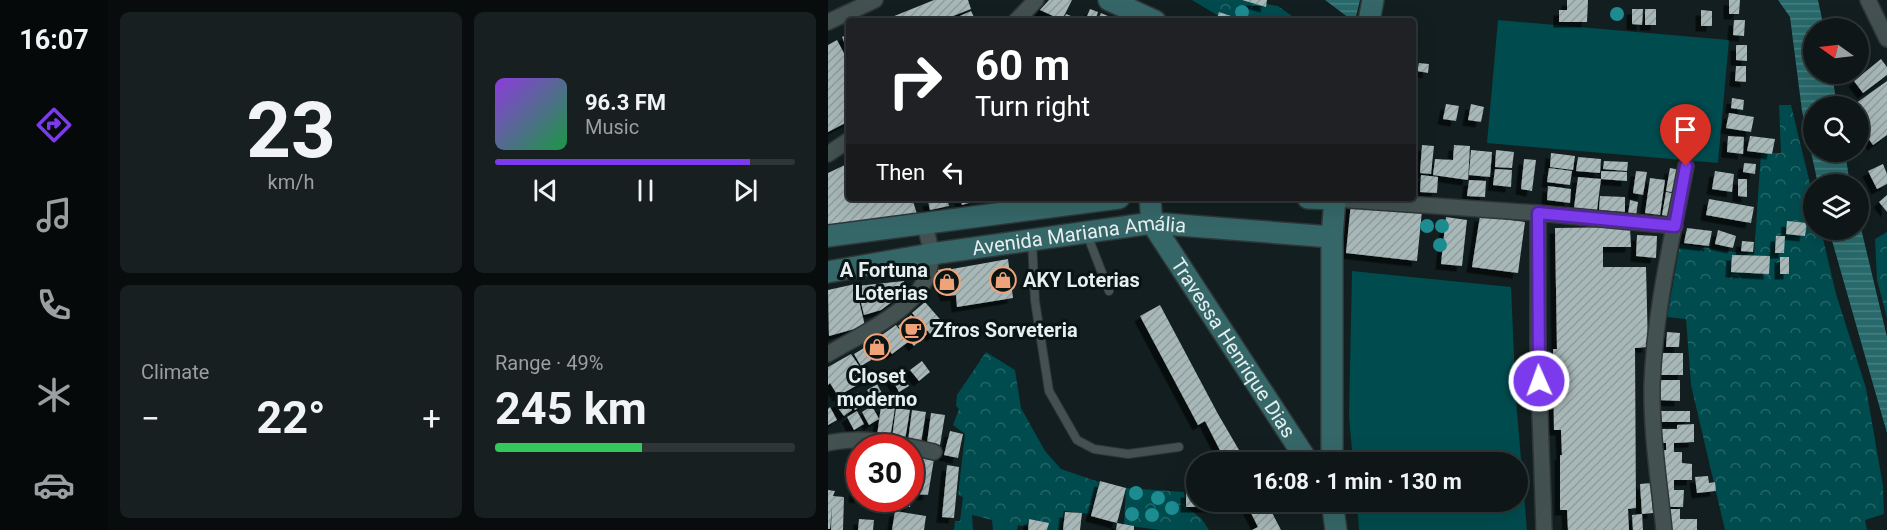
<!DOCTYPE html>
<meta charset="utf-8">
<style>
:root{--surface:#0e1617;--page:#171f20;--text:#f1f3f6;--muted:#9b9fa1;--line:#2e3536;--accent:#7c3aed}
body{margin:0;font-family:Roboto,sans-serif;background:var(--page);color:var(--text);height:100vh;display:flex;flex-direction:column;font-size:22px;white-space:nowrap}
*{box-sizing:border-box;margin:0}
p{font-size:20px;color:var(--muted)}
.icon{flex:none;width:33px;height:33px;fill:none;stroke:currentColor;stroke-width:2;stroke-linecap:round;stroke-linejoin:round}
.map{position:relative;flex:1;overflow:hidden}
.drawer{display:flex;flex-direction:column;gap:12px;padding:12px;background:#080c0d;width:720px}
.drawer>*{flex:none}
.top-card{position:absolute;left:18px;top:18px;width:570px;height:183px;border-radius:6px;box-shadow:0 6px 24px #0002,0 0 0 2px var(--line);background:#202124;color:#fff;overflow:hidden}
.needle{width:39px;rotate:284deg}
.tools{position:absolute;left:975px;top:18px;display:grid;gap:12px}
.tools a{display:grid;place-items:center;width:66px;height:66px;border-radius:50%;background:var(--surface);box-shadow:0 6px 24px #0002,0 0 0 2px var(--line);font-size:30px}
.speed{position:absolute;left:18px;top:434px;display:flex;gap:12px;font-size:30px;font-weight:700;text-align:center}
.speed>*{display:grid;place-content:center;width:78px;height:78px;border-radius:50%;background:var(--surface);box-shadow:0 6px 24px #0002,0 0 0 2px var(--line);line-height:1}
.speed .limit{border:9px solid #d22;background:#fff;color:#111}
.pin{position:absolute;display:grid;place-items:center;width:51px;height:51px;color:#fff;margin:-62px -26px;border-radius:50% 50% 50% 0;rotate:-45deg;box-shadow:0 0 6px #0007}
.pin .icon{rotate:45deg}
.me{position:absolute;width:66px;margin:-33px;rotate:358deg;stroke-linejoin:round;filter:drop-shadow(0 0 4px #0008)}
.turn{display:flex;align-items:center;gap:21px;height:126px;padding:0 30px;font-size:27px}
.turn .icon{width:78px;height:78px;stroke-width:2.5}
.turn b{display:block;font-size:42px;line-height:51px}
.then{display:flex;align-items:center;height:57px;padding:0 30px;background:#0003;gap:12px;font-size:22px}
.big{font-size:45px;font-weight:700;line-height:1.1}
.drawer .tile{flex:1;display:flex;flex-direction:column;justify-content:center;gap:9px;min-width:0;padding:0 21px;border-radius:9px;background:var(--page)}
.drawer .dial{align-items:center;gap:0}
.dial b{font-size:78px;line-height:1}
.song{display:flex;align-items:center;gap:18px}
.cover{width:72px;height:72px;border-radius:9px;background:linear-gradient(135deg,hsl(270 70% 55%),hsl(140 70% 35%))}
.played{height:6px;border-radius:3px;background:linear-gradient(90deg,var(--accent) 85%,var(--line) 85%)}
.keys{display:flex;justify-content:space-around;direction:ltr}
.heat{display:flex;justify-content:space-between;align-items:center;font-size:33px;direction:ltr}
.charge{height:9px;border-radius:4px;background:linear-gradient(90deg,#34c759 49%,var(--line) 0)}
.drawer .tiles{flex:1;display:grid;gap:12px;grid-template-columns:repeat(2,1fr)}
.trip{position:absolute;left:358px;top:452px;width:342px;height:60px;border-radius:30px;background:var(--surface);box-shadow:0 6px 24px #0002,0 0 0 2px var(--line);font-weight:700;line-height:60px;text-align:center}
main{display:flex;flex:1;min-height:0}
.menu{display:flex;flex-direction:column;width:108px;justify-content:space-around;align-items:center;background:#060909;color:var(--muted)}
.menu .icon{width:42px;height:42px}
.menu .selected{color:var(--accent)}
.menu b{font-size:27px;color:var(--text)}
.map>svg:first-child{display:block}
.forest{fill:url(#forest-crowns)}
.park{fill:#004b4e}
.water{fill:url(#water-rules)}
.building{fill:url(#building-hatch);filter:url(#shadow)}
.lines{fill:none;stroke-linecap:round;stroke-linejoin:round}
.lane-casing{stroke:#2f3637;stroke-width:10}
.street-casing{stroke:#2f3637;stroke-width:18}
.secondary-casing{stroke:#2f3637;stroke-width:24}
.lane{stroke:#435151;stroke-width:8}
.street{stroke:#435151;stroke-width:15}
.secondary{stroke:#366768;stroke-width:21}
.tree{fill:#1c8c90}
.route-casing{stroke:#51269a;stroke-width:15}
.route{stroke:#7c3aed;stroke-width:10}
.labels{text-anchor:middle;stroke-width:6;stroke-linejoin:round;paint-order:stroke}
.street-label{font-size:20px;fill:#e6eeef;stroke:#091515}
.poi-label{font-size:20px;font-weight:bold;fill:#e6eeef;stroke:#091515;text-anchor:start}
</style>
<main>
<nav class="menu">
<b>16:07</b>
<svg class="icon selected" aria-label="directions" viewBox="0 0 24 24"><path d="M12 3l9 9-9 9-9-9zM9 14v-3h6M13 9l2 2-2 2"/></svg>
<svg class="icon" aria-label="music" viewBox="0 0 24 24"><path d="M9 18V5l10-2v13"/><circle cx="6" cy="18" r="3"/><circle cx="16" cy="16" r="3"/></svg>
<svg class="icon" aria-label="phone" viewBox="0 0 24 24"><path d="M5 4h4l2 5-3 2q2 4 5 5l2-3 5 2v4C11 20 4 13 5 4z"/></svg>
<svg class="icon" aria-label="climate" viewBox="0 0 24 24"><path d="M12 3v18M4 7l16 10M4 17L20 7"/></svg>
<svg class="icon" aria-label="car" viewBox="0 0 24 24"><path d="M5 17H2v-5l4-1 3-4h7l3 4 3 1v5h-3M9 17h6M6 11h13"/><circle cx="7" cy="17" r="2"/><circle cx="17" cy="17" r="2"/></svg>
</nav>
<section class="drawer">
<div class="tiles">
<div class="tile dial"><b>23</b><p>km/h</p></div>
<div class="tile">
<div class="song"><i class="cover"></i><div><b>96.3 FM</b><p>Music</p></div></div>
<div class="played"></div>
<div class="keys"><svg class="icon" aria-label="previous" viewBox="0 0 24 24"><path d="M18 5L8 12l10 7zM5 5v14"/></svg><svg class="icon" aria-label="pause" viewBox="0 0 24 24"><path d="M8 5v14M16 5v14"/></svg><svg class="icon" aria-label="next" viewBox="0 0 24 24"><path d="M6 5l10 7-10 7zM19 5v14"/></svg></div>
</div>
<div class="tile"><p>Climate</p>
<div class="heat"><a>−</a><b class="big">22°</b><a>+</a></div>
</div>
<div class="tile"><p>Range · 49%</p><b class="big">245 km</b><div class="charge"></div></div>
</div>
</section>
<div class="map">
<svg width="1059" height="530" viewBox="0 0 1059 530">
<defs>
<pattern id="forest-crowns" width="20" height="18" patternUnits="userSpaceOnUse" patternTransform="scale(1.5)"><rect width="20" height="18" fill="#004b4e"/><path d="M2 6a3 3 0 1 1 6 0M12 15a3 3 0 1 1 6 0" fill="none" stroke="#256568"/></pattern>
<pattern id="water-rules" width="6" height="5" patternUnits="userSpaceOnUse" patternTransform="scale(1.5)"><rect width="6" height="5" fill="#28696b"/><path d="M0 2.5h6" fill="none" stroke="#477f80"/></pattern>
<pattern id="building-hatch" width="6" height="6" patternUnits="userSpaceOnUse" patternTransform="scale(1.5)"><rect width="6" height="6" fill="#a8b8b8"/><path d="M-1 1l2-2M0 6l6-6M5 7l2-2" fill="none" stroke="#8f9c9c"/></pattern>
<filter id="shadow"><feDropShadow dx="-5.5" dy="5.5" stdDeviation="0" flood-color="#0009"/></filter>
</defs>
<rect width="100%" height="100%" fill="#121e1f"/>
<path class="forest" d="M364,0H413L450,6L471,21H399Z
M951,105H963L985,196L986,230H993L1008,294L1038,388L1055,486L1056,514L1037,520L1039,530H897L863,385L858,319L839,317L852,244L926,255L933,153H953Z
M1059,232V318L1049,280L1047,239Z
M158,352L187,370L193,408L217,451L233,469L271,482L262,514L236,511L232,530H220V523L201,519L198,527L190,525L189,530H165L164,520L144,515L145,530H126L127,521H132L135,497L130,495L137,434L125,425L131,409L128,406L129,395Z
M298,488L356,492L358,507L373,518L381,530H331L296,525Z"/>
<path class="park" d="M670,20L901,40L890,163L659,143Z
M524,271L683,287L688,400L699,530H531L529,501H690V462H525L521,416Z"/>
<path class="water" d="M497,0H532L527,21H525Z
M950,0H990L996,28H986V74H1004L1009,106H986V152H1017L1022,184H990L974,111L962,17Z
M1031,220L1059,337V433L1001,230H1030Z"/>
<path class="building" d="M106,0H140L143,9L112,21H54Z
M221,0H244L234,20L212,10Z
M414,0H439L438,7Z
M739,0H760L759,22H731V10H739Z
M901,0H912L911,14H901Z
M262,9L270,12L267,21H257Z
M804,9H815L814,25L804,24Z
M817,9H828V25H817Z
M873,10L884,11V26H873Z
M143,11L148,21H121Z
M391,12L403,16L401,21H388Z
M273,13L282,17L295,21H269Z
M238,14L255,21H235Z
M906,20H917L916,36L905,35Z
M21,34V54L14,37Z
M9,40L21,63V121L0,132V45Z
M908,45H919V61L908,60Z
M1053,59L1059,67V75L1035,93L1026,81Z
M591,63L601,64L600,73L589,71Z
M908,66H918V82L907,81Z
M1059,81V135L1045,145L1030,124V106H1024Z
M904,98L916,100L915,110L903,108Z
M618,104L631,106L628,121L615,119Z
M643,104L656,107L653,122L640,120Z
M901,113L926,117L923,132L898,128Z
M900,136L916,137L915,154L899,152Z
M922,136L947,139L944,154L919,151Z
M585,140H588L587,162L585,161Z
M594,145L606,146L603,174L592,173Z
M626,145L642,146L640,180L605,175L607,159L625,160Z
M643,150L664,152L662,177L641,175Z
M668,150L686,152L684,168L667,167Z
M723,153L747,156L745,170L722,167Z
M750,157L773,159L772,173L748,171Z
M696,159L708,160L704,191L693,189Z
M776,161L800,162L799,171L775,169Z
M21,163V198H84L89,214L0,229V173Z
M916,163L928,164L927,174L915,172Z
M1055,164L1059,174V184L1049,189L1040,171Z
M721,168L744,171L742,185L719,182Z
M842,168L852,170L848,193L838,191Z
M667,169L684,170L683,187L665,185Z
M773,171L799,172V181L773,179Z
M808,171L819,172L815,195L805,193Z
M887,171L906,174L904,192L884,189Z
M593,175L610,177L609,193L592,192Z
M750,177L773,179L769,210L746,208Z
M822,178L837,180L832,215L817,213Z
M910,179H919V197L910,196Z
M641,180L658,181L657,197L639,196Z
M720,186L743,189L742,203L719,200Z
M838,192L848,194L844,217L834,215Z
M1059,195V212L1051,202Z
M772,196L797,197V212L771,210Z
M119,198L121,206L102,210L100,201Z
M132,198H147L148,201L134,205Z
M183,198H214L212,204Z
M881,199L926,207L923,223L878,215Z
M802,200L810,202L808,216L800,215Z
M523,203L594,211L589,261L518,253Z
M652,216L697,222L690,273L644,267Z
M618,217L639,220L634,266L613,264Z
M959,221L979,223L977,236L958,234Z
M802,227L803,247H775V267H818L820,347L807,348L808,508L800,509L801,530H740L739,510H732V455H734L733,430H726L725,349H729L727,228Z
M859,228L884,231L881,246L856,243Z
M890,230L908,236L905,248L887,244Z
M809,235L829,236L828,258L808,256Z
M948,236H957L956,253H947Z
M914,241L926,242L925,252L913,251Z
M904,255L942,256L941,274L903,272Z
M952,257H961V274H952Z
M180,259L185,298L129,307L128,295L118,296L109,270L123,268L124,277V269Z
M76,281L77,292L53,310L36,315L29,286Z
M27,284L37,326L1,336L0,290Z
M97,302L117,325L104,336L84,313Z
M332,305L390,414L418,462H398L377,421L370,425L312,316Z
M83,315L99,334L86,346L70,326Z
M68,325L80,342L64,354L51,337Z
M839,332L852,333L851,347H838Z
M50,337L57,350L47,356L40,344Z
M36,348L43,360L33,366L26,354Z
M832,353H855V375H832Z
M23,354L40,379L10,396L2,383L0,385V367Z
M94,361L102,372L91,381L82,370Z
M73,373L81,386L71,392L64,379Z
M831,380H852V401L830,400Z
M49,384L56,397L47,402L39,390Z
M30,392L37,404L27,410L20,398Z
M18,398L24,410L16,416L7,404Z
M44,406L51,419L41,425L34,412Z
M53,406L67,408L62,438L49,436Z
M2,407L9,420L0,425V409Z
M68,408L82,410L77,440L64,438Z
M84,410L98,412L93,443L80,441Z
M29,411L36,424L26,430L19,417Z
M833,411H862V422H834Z
M103,413L117,415L112,445L99,443Z
M866,424V442L846,443V452H854V463L864,464V480H846V490H856L855,507H836L837,464H833V450H838V443H831L830,429H849V425Z
M122,431L135,434L130,458L116,455Z
M82,453L91,454L84,496H82Z
M92,457L106,459L100,495L87,494Z
M30,464H32V498L26,497Z
M119,465L131,467L126,518L114,517Z
M880,476L881,483L887,482L888,491L869,493L867,477Z
M272,481L298,488L289,523L263,516Z
M823,483L825,513L814,514L812,484Z
M0,490L7,491L5,496L16,497L15,530H3L4,505L2,529H0Z
M358,492H369V501H406V507H358Z
M52,498H66L65,503L52,501Z
M71,498H83L82,507L70,504Z
M417,501H438L453,530H424L430,527Z
M841,509H852V519H869V530H842Z
M67,511L98,516L96,530H64Z
M237,512L254,513L252,530H235Z
M814,514L815,530H805L804,515Z
M31,519L46,520L45,530H30Z
M201,519L221,523L219,530H200Z
M289,523L306,526V530H288Z"/>
<g class="lines">
<g class="lane-casing">
<path id="lane" d="M204,241L207,301L221,391L249,440L266,449L300,454L351,447
M262,242L281,291"/>
</g>
<g class="street-casing">
<path id="street" d="M1040,0L1059,39
M188,21L208,0
M0,22L47,0
M0,154L21,140
M507,199L710,213L847,226
M710,213V357L716,530
M0,354C36,332 103,305 103,256C103,246 99,235 97,224
M0,443C36,435 71,444 106,452
M836,530C831,482 823,432 824,384C827,309 844,239 858,166"/>
</g>
<g class="secondary-casing">
<g id="secondary">
<path d="M281,0L327,21"/>
<path d="M541,21L545,0"/>
<path id="s1" d="M322,198L324,223L480,462"/>
<path d="M480,198L507,199"/>
<path d="M0,236L291,198"/>
<path id="s2" d="M0,272L103,254L324,223L504,237"/>
<path d="M504,462V237L507,198"/>
<path d="M504,501L508,530"/>
</g>
</g>
<use href="#lane" class="lane"/>
<use href="#street" class="street"/>
<use href="#secondary" class="secondary"/>
</g>
<g class="tree">
<circle cx="414" cy="12" r="7"/>
<circle cx="789" cy="14" r="7"/>
<circle cx="599" cy="226" r="7"/>
<circle cx="614" cy="226" r="7"/>
<circle cx="612" cy="245" r="7"/>
<circle cx="308" cy="493" r="7"/>
<circle cx="330" cy="498" r="7"/>
<circle cx="344" cy="508" r="7"/>
<circle cx="304" cy="514" r="7"/>
<circle cx="324" cy="515" r="7"/>
</g>
<g class="lines">
<g class="route-casing">
<path id="route" d="M711,381L710,213L847,226L858,166"/>
</g>
<use href="#route" class="route"/>
</g>
<defs>
<g id="shop-ring" transform="scale(1.35)"><circle r="9.5" fill="#091515" stroke="#f0a279" stroke-width="1.5"/><path d="M-5-2.5h2.3a2.7 3.5 0 0 1 5.4 0H5L5.5 6h-11ZM-1.5-2.5h3a1.5 2.3 0 0 0-3 0Z" fill="#f0a279"/></g>
<g id="cafe-ring" transform="scale(1.35)"><circle r="9.5" fill="#091515" stroke="#f0a279" stroke-width="1.5"/><path d="M-5.5-4.5H6V0H3Q3 3.5 0 3.5H-2.5Q-5.5 3.5-5.5 0ZM3-3.2v2h1.7v-2ZM-6 4.5H4V6H-6Z" fill="#f0a279"/></g>
</defs>
<g fill-rule="evenodd">
<use href="#shop-ring" x="175" y="280"/>
<use href="#shop-ring" x="119" y="282"/>
<use href="#cafe-ring" x="85" y="330"/>
<use href="#shop-ring" x="49" y="347"/>
</g>
<g class="labels">
<g class="street-label">
<text dy="7" stroke="none"><textPath href="#s2" startOffset="254">Avenida Mariana Amália</textPath></text>
<text dy="7" stroke="none"><textPath href="#s1" startOffset="174">Travessa Henrique Dias</textPath></text>
</g>
<g class="poi-label">
<text x="100" y="277" text-anchor="end">A Fortuna<tspan x="100" dy="23">Loterias</tspan></text>
<text x="195" y="287">AKY Loterias</text>
<text x="104" y="337">Zfros Sorveteria</text>
<text x="49" y="383" text-anchor="middle">Closet<tspan x="49" dy="23">moderno</tspan></text>
</g>
</g>
</svg>
<div class="tools">
<a><svg class="needle" viewBox="-14 -14 28 28"><path d="M0-13l5 13h-10z" fill="#e53935"/><path d="M0 13l5-13h-10z" fill="#9b9fa1"/></svg></a>
<a><svg class="icon" aria-label="search" viewBox="0 0 24 24"><circle cx="10" cy="10" r="6"/><path d="M15 15l6 6"/></svg></a>
<a><svg class="icon" aria-label="layers" viewBox="0 0 24 24"><path d="M12 4l9 5-9 5-9-5zM3 14l9 5 9-5"/></svg></a>
</div>
<div class="speed"><div class="limit">30</div></div>
<div class="pin" style="left:858px;top:166px;background:#d93025"><svg class="icon" aria-label="arrive" viewBox="0 0 24 24"><path d="M6 21V4h12l-3 4 3 4H6"/></svg></div>
<svg class="me" style="left:711px;top:381px" viewBox="-20 -20 40 40"><circle r="17" fill="#7c3aed" stroke="#fff" stroke-width="3"/><path d="M0-11L8 9 0 5-8 9z" fill="#fff"/></svg>
<div class="trip">16:08 · 1 min · 130 m</div>
<div class="top-card">
<div class="turn"><svg class="icon" aria-label="right" viewBox="0 0 24 24"><path d="M7 20v-9h11M14 6l5 5-5 5"/></svg><div><b>60 m</b>Turn right</div></div>
<div class="then">Then<svg class="icon" aria-label="left" viewBox="0 0 24 24"><path d="M17 20v-9H6M10 6l-5 5 5 5"/></svg></div>
</div>
</div>
</main>
